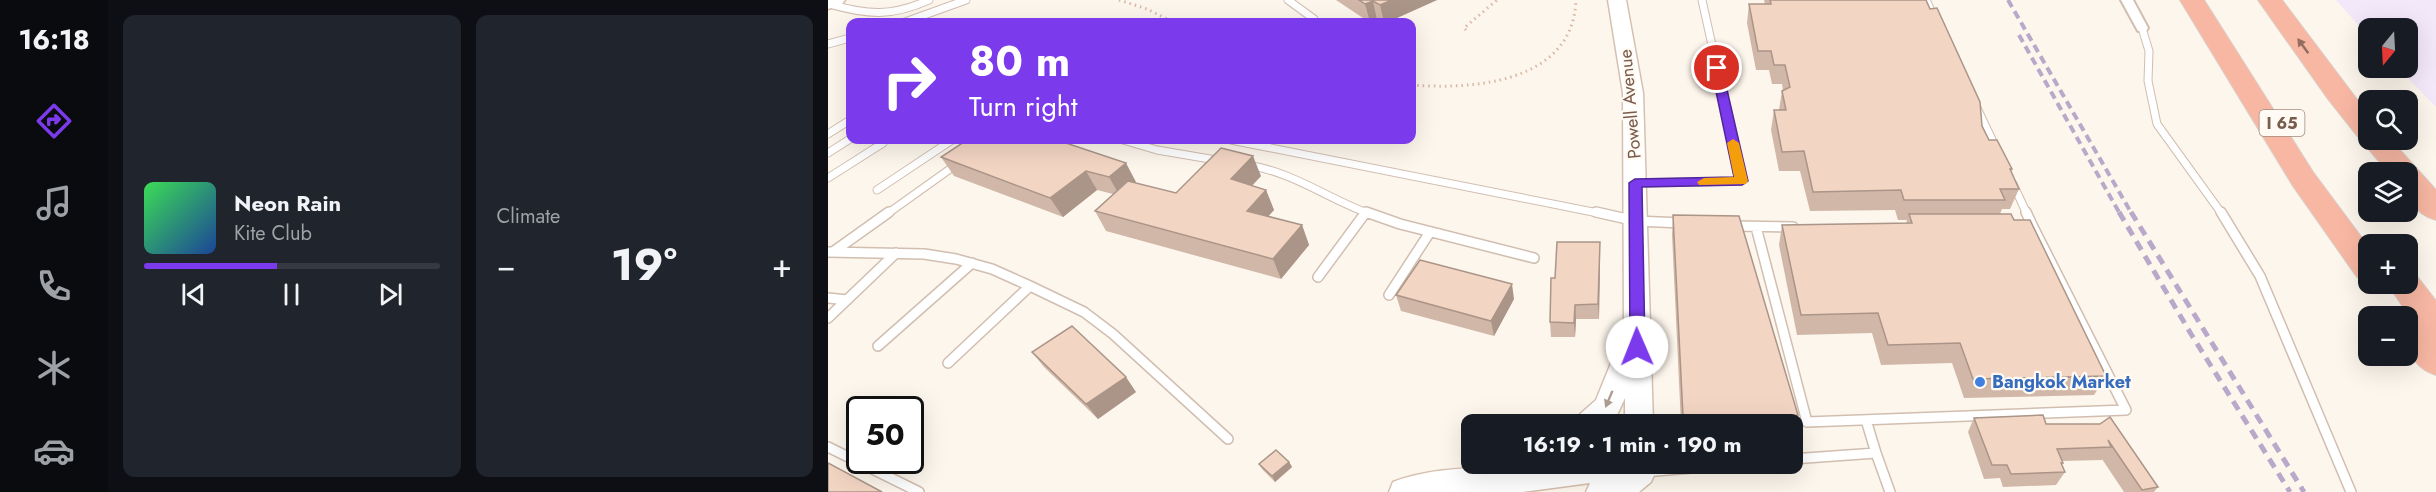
<!DOCTYPE html>
<meta charset="utf-8">
<style>
:root{--surface:#171b24;--page:#20242c;--text:#f1f3f6;--muted:#9ea1a6;--line:#363941;--accent:#7c3aed}
body{margin:0;font-family:Jost,sans-serif;background:var(--page);color:var(--text);height:100vh;display:flex;flex-direction:column;font-size:22px;white-space:nowrap}
*{box-sizing:border-box;margin:0}
p{font-size:20px;color:var(--muted)}
.icon{flex:none;width:33px;height:33px;fill:none;stroke:currentColor;stroke-width:2;stroke-linecap:round;stroke-linejoin:round}
.map{position:relative;flex:1;overflow:hidden}
.sheet{display:flex;flex-direction:column;gap:15px;padding:15px;background:#0d0f14;width:720px}
.sheet>*{flex:none}
.top-card{position:absolute;left:18px;top:18px;width:570px;height:126px;border-radius:12px;box-shadow:0 6px 24px #0002;background:#7c3aed;color:#fff;overflow:hidden}
.needle{width:39px;rotate:198deg}
.tools{position:absolute;left:1530px;top:18px;display:grid;gap:12px}
.tools a{display:grid;place-items:center;width:60px;height:60px;border-radius:12px;background:var(--surface);box-shadow:0 6px 24px #0002;font-size:30px}
.speed{position:absolute;left:18px;top:396px;display:flex;gap:12px;font-size:30px;font-weight:700;text-align:center}
.speed>*{display:grid;place-content:center;width:78px;height:78px;border-radius:50%;background:var(--surface);box-shadow:0 6px 24px #0002;line-height:1}
.speed .limit{border:3px solid #111;border-radius:9px;background:#fff;color:#111}
.pin{position:absolute;display:grid;place-items:center;width:51px;height:51px;color:#fff;margin:-26px;border:3px solid #fff;border-radius:50%;box-shadow:0 2px 6px #0007}
.me{position:absolute;width:66px;margin:-33px;rotate:359deg;stroke-linejoin:round;filter:drop-shadow(0 0 4px #0008)}
.turn{display:flex;align-items:center;gap:21px;height:126px;padding:0 24px;font-size:27px}
.turn .icon{width:78px;height:78px;stroke-width:2.5}
.turn b{display:block;font-size:42px;line-height:51px}
.big{font-size:45px;font-weight:700;line-height:1.1}
.sheet .widget{flex:1;display:flex;flex-direction:column;justify-content:center;gap:9px;min-width:0;padding:0 21px;border-radius:12px;background:var(--page)}
.song{display:flex;align-items:center;gap:18px}
.cover{width:72px;height:72px;border-radius:9px;background:linear-gradient(135deg,hsl(130 70% 55%),hsl(220 70% 35%))}
.played{height:6px;border-radius:3px;background:linear-gradient(90deg,var(--accent) 45%,var(--line) 45%)}
.keys{display:flex;justify-content:space-around;direction:ltr}
.heat{display:flex;justify-content:space-between;align-items:center;font-size:33px;direction:ltr}
.sheet .tiles{flex:1;display:grid;gap:15px;grid-template-columns:repeat(2,1fr)}
.trip{position:absolute;left:633px;top:414px;width:342px;height:60px;border-radius:12px;background:var(--surface);box-shadow:0 6px 24px #0002;font-weight:700;line-height:60px;text-align:center}
main{display:flex;flex:1;min-height:0}
.dock{display:flex;flex-direction:column;width:108px;justify-content:space-around;align-items:center;background:#090b0e;color:var(--muted)}
.dock .icon{width:42px;height:42px}
.dock .selected{color:var(--accent)}
.dock b{font-size:27px;color:var(--text)}
.map>svg:first-child{display:block}
.education{fill:#f3e8fa}
.lines{fill:none;stroke-linecap:round;stroke-linejoin:round}
.lane-far1-casing{stroke:#d1beb0;stroke-width:9}
.lane-casing{stroke:#d1beb0;stroke-width:12}
.street-casing{stroke:#d1beb0;stroke-width:4}
.secondary-casing{stroke:#d6c0b0;stroke-width:3}
.highway-casing{stroke:#dad1cd;stroke-width:2}
.path{stroke:#d9b8a5;stroke-width:3;stroke-dasharray:1.5 4;stroke-linecap:butt}
.lane-far1{stroke:#fff;stroke-width:7}
.lane{stroke:#fff;stroke-width:9}
.street{fill:#fff;fill-rule:evenodd}
.secondary{fill:#fff;fill-rule:evenodd}
.highway{fill:#f7b7a3;fill-rule:evenodd}
.rail-far1{stroke:#b9a8c9;stroke-width:4;stroke-dasharray:8 5;stroke-linecap:butt}
.rail{stroke:#b9a8c9;stroke-width:5;stroke-dasharray:10 7;stroke-linecap:butt}
.wall{fill:#d1b7a8}
.shaded-wall{fill:#aa9588}
.building{fill:#f3d5c3;stroke:#aa9588;stroke-width:1.5}
.oneway{fill:#936e5e}
.oneway2{fill:#af9d94}
.route{fill:#7c3aed;stroke:#51269a;stroke-width:1.5}
.slow{fill:#f59e0b}
.shop-dot{fill:#3f7fe0;stroke:#fffaf3;stroke-width:2}
.labels{text-anchor:middle;stroke-width:4.5;stroke-linejoin:round;paint-order:stroke}
.shield{fill:#fffaf3;stroke:#a28b7f;stroke-width:1.5}
.shield-label{font-size:16px;font-weight:bold;fill:#7a5c4d}
.street-label{font-size:18px;fill:#7a5c4d;stroke:#fffaf3}
.shop-label{font-size:18px;font-weight:bold;fill:#366cbe;stroke:#fffaf3;text-anchor:start}
</style>
<main>
<nav class="dock">
<b>16:18</b>
<svg class="icon selected" aria-label="directions" viewBox="0 0 24 24"><path d="M12 3l9 9-9 9-9-9zM9 14v-3h6M13 9l2 2-2 2"/></svg>
<svg class="icon" aria-label="music" viewBox="0 0 24 24"><path d="M9 18V5l10-2v13"/><circle cx="6" cy="18" r="3"/><circle cx="16" cy="16" r="3"/></svg>
<svg class="icon" aria-label="phone" viewBox="0 0 24 24"><path d="M5 4h4l2 5-3 2q2 4 5 5l2-3 5 2v4C11 20 4 13 5 4z"/></svg>
<svg class="icon" aria-label="climate" viewBox="0 0 24 24"><path d="M12 3v18M4 7l16 10M4 17L20 7"/></svg>
<svg class="icon" aria-label="car" viewBox="0 0 24 24"><path d="M5 17H2v-5l4-1 3-4h7l3 4 3 1v5h-3M9 17h6M6 11h13"/><circle cx="7" cy="17" r="2"/><circle cx="17" cy="17" r="2"/></svg>
</nav>
<section class="sheet">
<div class="tiles">
<div class="widget">
<div class="song"><i class="cover"></i><div><b>Neon Rain</b><p>Kite Club</p></div></div>
<div class="played"></div>
<div class="keys"><svg class="icon" aria-label="previous" viewBox="0 0 24 24"><path d="M18 5L8 12l10 7zM5 5v14"/></svg><svg class="icon" aria-label="pause" viewBox="0 0 24 24"><path d="M8 5v14M16 5v14"/></svg><svg class="icon" aria-label="next" viewBox="0 0 24 24"><path d="M6 5l10 7-10 7zM19 5v14"/></svg></div>
</div>
<div class="widget"><p>Climate</p>
<div class="heat"><a>−</a><b class="big">19°</b><a>+</a></div>
</div>
</div>
</section>
<div class="map">
<svg width="1608" height="492" viewBox="0 0 1608 492">
<rect width="100%" height="100%" fill="#fdf6ec"/>
<path class="education" d="M1508,0H1608V107L1570,68H1580V28H1540V36Z"/>
<g class="lines">
<g class="lane-far1-casing">
<path id="lane-far1" d="M460,0L486,19
M1098,0L1106,17
M1,4C40,15 63,17 101,0
M77,22L138,0
M1314,28L1321,51L1320,81L1329,124L1394,214
M0,44L22,38
M1149,108L1168,148
M0,134L22,120
M295,140L329,150L394,161
M403,140L775,214
M0,153L22,139
M418,165C464,171 500,199 542,214
M0,178L55,143L45,140
M808,183L914,181L874,0
M1185,184L1199,214
M49,190L124,140
M59,214L129,164"/>
</g>
<g class="lane-casing">
<path id="lane" d="M538,212L572,224L706,258
M768,212L808,221L854,223
M1198,212L1205,227
M1393,212L1432,276L1523,492
M906,226L965,227
M928,227L979,422L1298,410L1205,227H1194
M0,252L96,254L128,259L164,269L202,286L256,312L285,334L400,439
M5,252L61,212
M490,277L538,212
M561,295L602,232
M0,298L19,300
M0,318L68,253
M50,346L144,263
M120,363L202,286
M1038,420L1048,453
M0,447L91,492
M964,459L1048,453L1062,492
M816,472L911,464"/>
</g>
<g class="street-casing">
<path id="street" d="M1293,0H1305L1320,28L1318,31H1310Z"/>
</g>
<g class="secondary-casing">
<path id="secondary" d="M0,0H17L14,4L0,9Z
M780,0H798L815,93L825,424H797V398L789,415L780,424H747L751,415L768,400L796,331L795,93Z
M707,464H822L827,473L823,482L811,492H758L762,483L695,492H561L565,482C611,465 660,469 707,464Z"/>
</g>
<g class="highway-casing">
<path id="highway" d="M1352,0H1376L1485,172L1540,246V281L1529,277L1465,186Z
M1430,0H1454L1540,114V140H1563L1608,190V220C1583,213 1580,195 1580,172H1560L1538,146L1535,138L1530,137L1500,99Z
M1580,273L1588,275L1608,301V375C1579,366 1580,343 1580,316H1566L1568,313L1577,310L1560,284H1580Z"/>
</g>
<path class="path" d="M291,0L319,9L345,22
M638,30L636,28L669,0
M584,85C647,90 745,82 748,0"/>
<use href="#lane-far1" class="lane-far1"/>
<use href="#lane" class="lane"/>
<use href="#street" class="street"/>
<use href="#secondary" class="secondary"/>
<use href="#highway" class="highway"/>
<path class="rail-far1" d="M1180,0L1304,214
M1191,35L1292,214"/>
<path class="rail" d="M1291,212L1363,334L1462,492
M1303,212L1476,492"/>
</g>
<path class="wall" d="M508,0H609L560,22H554L549,20L541,22Z
M936,0H1098L1161,140L1184,169L1183,172L1191,189L1182,209H1174L1172,214L1186,220L1278,376L1266,395L1136,398L1124,363L1053,365L1044,333L969,335L951,245L954,225L1078,223L1079,220H1070L1067,210L982,211L972,171H951L943,130L946,110H951L954,91H955L954,84H944L941,70H928L919,23L921,4H937Z
M139,140L348,193L433,176L424,186L438,190L446,210L440,216L474,225L481,245L453,279L278,231L267,211L285,194L269,190L235,217L126,176L113,157Z
M845,215L970,415L965,434L964,424H853L844,235Z
M772,257L771,319H748L747,337H723L722,322L727,278Z
M568,295L686,299L666,336L573,311Z
M204,352L308,392L270,419L216,367Z
M1146,418L1218,424H1272L1330,487L1326,492H1296L1274,459V460L1234,461L1235,463L1234,465L1237,472L1228,485L1175,487L1172,478L1156,479L1140,432Z
M461,462L464,467L447,482L434,469L431,464Z"/>
<path class="shaded-wall" d="M564,0H609L560,22H556L552,5Z
M545,1L549,20L542,22L537,4Z
M425,156L433,176L411,199L403,179Z
M298,163L308,182L292,196L281,177Z
M258,171L269,190L235,217L222,198Z
M438,190L446,210L427,231L419,211Z
M474,225L481,245L453,279L445,259Z
M772,242V257L771,319L770,304Z
M684,284L686,299L666,336L663,321Z
M747,305L748,319L747,337L746,323Z
M298,377L308,392L270,419L258,404Z
M461,462L464,467L447,482L444,476Z"/>
<path class="building" d="M531,0H564L552,5L545,1L537,4Z
M942,0H1098L1102,9L1109,8L1152,102L1154,126L1161,140H1169L1184,169H1182L1191,189H1172L1177,200H1076L1073,190L985,192L976,151L954,152L946,110H958L954,91L962,87L957,65H946L943,51H930L921,4H943Z
M139,140H229L298,163L281,177L258,171L222,198L113,157Z
M393,148L425,156L403,179L438,190L419,211L474,225L445,259L267,211L300,181L348,193Z
M1081,214H1183L1186,220H1202L1278,376L1145,379L1132,343L1060,345L1050,313L973,315L954,225L1084,223Z
M845,215L911,216L970,415L947,416L948,424H903L902,416H855Z
M729,242H772L770,304L747,305L746,323L722,322L723,278H727Z
M592,260L684,284L663,321L568,295Z
M244,326L298,377L258,404L204,352Z
M1215,415L1218,424H1272L1282,417L1330,487L1314,490L1280,440L1283,447L1229,449L1235,463H1233L1237,472L1183,474L1179,465H1164L1146,418Z
M448,450L461,462L444,476L431,464Z
M0,463L54,492H0Z"/>
<defs><path id="oneway-solid" d="M-6-.8H1V-3.2L6.5 0L1 3.2V.8H-6Z" transform="scale(1.5)"/></defs>
<use class="oneway" href="#oneway-solid" transform="translate(1475 46) rotate(-126)"/>
<use class="oneway2" href="#oneway-solid" transform="translate(781 399) rotate(113)"/>
<path class="route" d="M889,64L894,68L920,181L914,185L814,187L817,347L815,352H804L802,347L801,183L807,179L906,177L883,68Z"/>
<path class="slow" d="M905,139L911,143L920,181L918,184L871,185L869,182L876,178L906,177L899,143Z"/>
<circle class="shop-dot" cx="1152" cy="382" r="6"/>
<g class="labels">
<rect class="shield" x="1431.5" y="110" width="45" height="26" rx="4.5"/>
<g class="shield-label">
<text x="1454" y="129">I 65</text>
</g>
<g class="street-label">
<text transform="translate(802 104) rotate(-95)" y="6">Powell Avenue</text>
</g>
<g class="shop-label">
<text x="1164" y="388">Bangkok Market</text>
</g>
</g>
</svg>
<div class="tools">
<a><svg class="needle" viewBox="-14 -14 28 28"><path d="M0-13l5 13h-10z" fill="#e53935"/><path d="M0 13l5-13h-10z" fill="#9ea1a6"/></svg></a>
<a><svg class="icon" aria-label="search" viewBox="0 0 24 24"><circle cx="10" cy="10" r="6"/><path d="M15 15l6 6"/></svg></a>
<a><svg class="icon" aria-label="layers" viewBox="0 0 24 24"><path d="M12 4l9 5-9 5-9-5zM3 14l9 5 9-5"/></svg></a>
<a>+</a>
<a>−</a>
</div>
<div class="speed"><div class="limit">50</div></div>
<div class="pin" style="left:889px;top:68px;background:#d93025"><svg class="icon" aria-label="arrive" viewBox="0 0 24 24"><path d="M6 21V4h12l-3 4 3 4H6"/></svg></div>
<svg class="me" style="left:809px;top:347px" viewBox="-20 -20 40 40"><circle r="19" fill="#fff"/><path d="M0-13L10 11 0 6-10 11z" fill="#7c3aed"/></svg>
<div class="trip">16:19 · 1 min · 190 m</div>
<div class="top-card">
<div class="turn"><svg class="icon" aria-label="right" viewBox="0 0 24 24"><path d="M7 20v-9h11M14 6l5 5-5 5"/></svg><div><b>80 m</b>Turn right</div></div>
</div>
</div>
</main>
